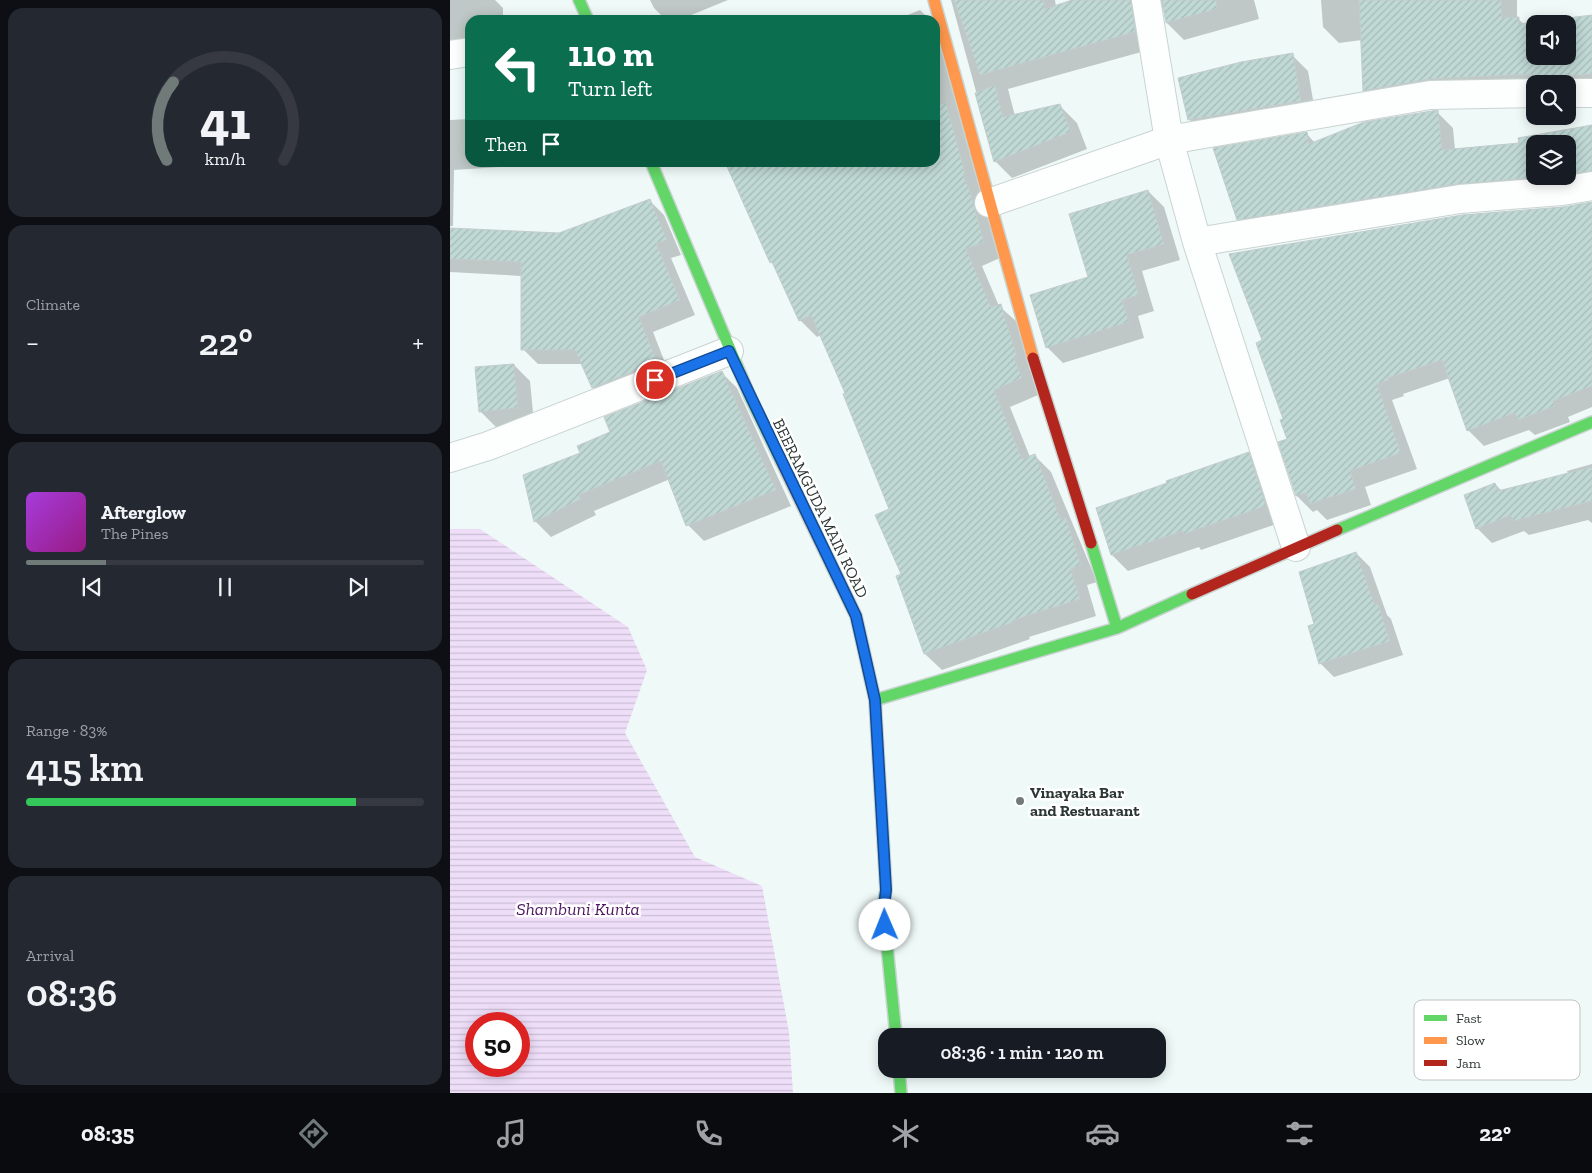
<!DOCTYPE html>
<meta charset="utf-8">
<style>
:root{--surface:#171b24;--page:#242831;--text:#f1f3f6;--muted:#9ea1a6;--line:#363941;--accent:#707b79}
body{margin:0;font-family:"Zilla Slab",serif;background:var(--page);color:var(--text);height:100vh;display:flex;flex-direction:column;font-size:19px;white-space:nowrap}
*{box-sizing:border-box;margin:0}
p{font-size:16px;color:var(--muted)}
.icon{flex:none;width:28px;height:28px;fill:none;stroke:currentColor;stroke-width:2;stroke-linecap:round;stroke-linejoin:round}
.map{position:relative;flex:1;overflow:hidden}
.side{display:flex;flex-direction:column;gap:8px;padding:8px;background:#0d0f14;width:450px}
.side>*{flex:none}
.banner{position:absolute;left:15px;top:15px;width:475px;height:152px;border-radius:15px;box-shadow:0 2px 12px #0003;background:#0b6e4f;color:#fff;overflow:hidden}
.tools{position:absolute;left:1076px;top:15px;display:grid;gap:10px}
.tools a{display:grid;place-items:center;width:50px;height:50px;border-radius:10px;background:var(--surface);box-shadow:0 2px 12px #0003;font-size:25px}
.speed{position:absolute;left:15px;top:1012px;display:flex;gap:10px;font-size:25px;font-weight:700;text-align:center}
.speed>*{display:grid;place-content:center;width:65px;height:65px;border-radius:50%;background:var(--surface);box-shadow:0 2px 12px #0003;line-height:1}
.speed .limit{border:8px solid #d22;background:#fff;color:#111}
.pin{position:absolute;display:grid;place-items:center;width:42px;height:42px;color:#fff;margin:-21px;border:2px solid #fff;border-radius:50%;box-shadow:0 1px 5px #0007}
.me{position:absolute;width:55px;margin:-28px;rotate:359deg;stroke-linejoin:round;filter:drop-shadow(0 0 4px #0008)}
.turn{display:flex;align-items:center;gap:18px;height:105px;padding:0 20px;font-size:22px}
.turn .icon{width:65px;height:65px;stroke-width:2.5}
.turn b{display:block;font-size:35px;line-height:42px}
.then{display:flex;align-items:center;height:48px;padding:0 20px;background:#0003;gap:10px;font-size:19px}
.big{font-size:38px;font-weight:600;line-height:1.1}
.side .card{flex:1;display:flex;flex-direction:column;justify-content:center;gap:8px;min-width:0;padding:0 18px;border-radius:15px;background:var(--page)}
.side .dial{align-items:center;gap:0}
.dial svg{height:130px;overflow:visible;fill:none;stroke:var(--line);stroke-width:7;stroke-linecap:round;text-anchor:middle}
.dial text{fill:var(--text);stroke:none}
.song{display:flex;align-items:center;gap:15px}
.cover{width:60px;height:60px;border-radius:8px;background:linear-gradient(135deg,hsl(280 70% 55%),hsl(310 70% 35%))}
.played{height:5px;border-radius:2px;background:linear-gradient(90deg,var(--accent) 20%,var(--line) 20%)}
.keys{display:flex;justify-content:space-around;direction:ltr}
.heat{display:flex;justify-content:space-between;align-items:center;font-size:28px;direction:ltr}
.charge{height:8px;border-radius:4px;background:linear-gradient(90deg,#34c759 83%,var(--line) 0)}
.trip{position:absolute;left:428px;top:1028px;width:288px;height:50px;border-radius:15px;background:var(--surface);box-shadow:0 2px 12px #0003;font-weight:600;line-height:50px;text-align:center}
.menu{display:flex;height:80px;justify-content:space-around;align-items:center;background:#090b0e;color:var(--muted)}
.menu .icon{width:35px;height:35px}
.menu .selected{color:var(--accent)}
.menu b{font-size:22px;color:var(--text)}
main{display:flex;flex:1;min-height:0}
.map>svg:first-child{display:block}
.water{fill:url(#water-rules);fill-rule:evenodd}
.shadow{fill:#0003;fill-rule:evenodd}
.building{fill:url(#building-hatch);stroke:#c3cccb;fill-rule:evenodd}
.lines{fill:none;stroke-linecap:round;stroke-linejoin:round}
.street-casing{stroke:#c9d4d2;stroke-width:30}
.fast-casing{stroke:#c9d4d2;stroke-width:14}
.slow-casing{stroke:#c9d4d2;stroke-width:14}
.jam-casing{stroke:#c9d4d2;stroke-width:14}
.street{stroke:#fdfefe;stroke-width:28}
.fast{stroke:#63d668;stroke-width:11}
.slow{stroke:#ff974d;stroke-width:11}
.jam{stroke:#b3261e;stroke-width:11}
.route-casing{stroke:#114b97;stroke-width:12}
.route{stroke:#1a73e8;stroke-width:9}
.poi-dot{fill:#707b79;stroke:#fff;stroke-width:2}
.labels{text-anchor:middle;stroke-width:5;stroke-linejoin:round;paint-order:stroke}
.street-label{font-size:16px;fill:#2c3634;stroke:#fff}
.poi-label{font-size:16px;font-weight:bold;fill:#2c3634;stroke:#fff;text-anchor:start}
.water-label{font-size:18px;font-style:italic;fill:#4d1760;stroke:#fff}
.key{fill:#fff;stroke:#c0c3c2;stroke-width:1}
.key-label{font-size:14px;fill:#2c3634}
</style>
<main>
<section class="side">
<div class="card dial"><svg viewBox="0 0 100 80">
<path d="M14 69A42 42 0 1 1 86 69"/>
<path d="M14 69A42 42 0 0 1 18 21" stroke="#707b79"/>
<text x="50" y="56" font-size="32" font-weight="700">41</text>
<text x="50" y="72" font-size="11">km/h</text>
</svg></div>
<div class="card"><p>Climate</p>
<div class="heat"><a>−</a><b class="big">22°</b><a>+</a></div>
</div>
<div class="card">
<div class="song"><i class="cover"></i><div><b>Afterglow</b><p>The Pines</p></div></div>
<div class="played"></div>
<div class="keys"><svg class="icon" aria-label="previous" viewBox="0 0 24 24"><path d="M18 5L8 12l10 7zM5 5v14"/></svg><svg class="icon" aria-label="pause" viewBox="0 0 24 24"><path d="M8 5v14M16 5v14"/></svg><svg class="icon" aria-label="next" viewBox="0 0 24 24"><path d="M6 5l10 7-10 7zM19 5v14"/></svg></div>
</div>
<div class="card"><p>Range · 83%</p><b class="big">415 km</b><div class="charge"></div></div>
<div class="card"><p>Arrival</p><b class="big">08:36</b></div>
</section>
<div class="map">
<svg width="1142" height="1093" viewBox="0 0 1142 1093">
<defs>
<pattern id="water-rules" width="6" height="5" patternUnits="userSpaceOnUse" patternTransform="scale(1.25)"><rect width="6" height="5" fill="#eedef8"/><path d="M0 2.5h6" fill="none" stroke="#ccbfd5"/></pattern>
<pattern id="building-hatch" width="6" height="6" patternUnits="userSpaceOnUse" patternTransform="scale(1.25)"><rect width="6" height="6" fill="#c0d9d5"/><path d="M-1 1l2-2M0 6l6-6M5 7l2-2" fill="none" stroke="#a5bbb7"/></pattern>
</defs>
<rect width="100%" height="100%" fill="#effaf8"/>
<path class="water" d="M0,529H30L178,627L197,670L175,733L245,857L312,886L339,1032L343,1093H0ZM26,1024H69V1066H26Z"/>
<path class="shadow" d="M0,0H45L53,8V20H20V54L0,61Z
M200,0H278L229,20H216L204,8Z
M501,0H605L606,7L626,0H804L809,19L734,40L717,23L710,1L703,5L702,49L558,89L565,116L610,106L627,123L637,149L562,178L545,161Z
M871,0H1067V18L1075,25L1142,16V91L1118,84H1085L930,106L915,90L912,40L889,43L873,27ZM1085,24H1118V56H1085Z
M470,10L480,20H445Z
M485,25L550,258L532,266L549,306L567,322L588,395L560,407L580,457L585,456L601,472L647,582L637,585L646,616L579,637L580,639L492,670L475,654L448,577L452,575L440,509L397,394L371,335L367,337L350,320L326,266L321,262L485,162Z
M842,55L858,71L866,117L755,135L739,119Z
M987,112L1003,128L1005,150L1070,144L1142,127V188L804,235L788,219L856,133L865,143ZM1085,144H1118V176H1085Z
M20,119V162H48L49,167L4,170L3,226H0V120Z
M698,191L714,207L730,260L692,271L704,311L688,316L694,338L613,363L597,347L640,278Z
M199,200L214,215L231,255L221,258L245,315L203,332L221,378L158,403L143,388L133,364H88L73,349L72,276L0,272V229L109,234Z
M1142,203V407L1118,417L1120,422L1085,435L1079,430L1034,446L1018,430L1000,378L953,394L954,396L942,400L967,469L915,487L921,505L877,520L867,510L863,512L847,496L830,443L839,440L1113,208Z
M64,365L80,381L84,423L46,427L30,411Z
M271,372L287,388L341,506L254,541L238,525L220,479L144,511L146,515L101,537L85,521L75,475L132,453L162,433Z
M799,454L815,470L832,522L751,550L749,547L678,571L662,555L648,509Z
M1142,464V523L1138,520L1079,535L1074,531L1042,543L1027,528L1045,484L1052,491L1118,475L1117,471Z
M906,553L920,567L937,615L941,619L953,655L884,677L870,663L865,625Z"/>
<path class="building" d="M504,0H593L595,9L622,0H681L685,32L530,75Z
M712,0H766L767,9L716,23Z
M909,0H1051L1052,18L1069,17V24L1142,15V74L1087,78L1081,77V74L980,79L913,91ZM1085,24H1118V56H1085Z
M843,53L851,101L738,120L728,78L791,62Z
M545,85L553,117L610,104L621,132L544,162L525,93Z
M496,103L515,173L513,174L520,192L534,242L516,249L541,307L551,304L567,357L564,358L572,378L544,390L572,459L585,454L611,520L616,518L631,565L621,569L630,599L564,620V622L474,654L446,576L451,574L425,515L439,509L393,394L395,393L361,315L349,321L322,262L320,263L275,162H485V107Z
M988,110L992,150L1069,143L1068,138L1142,125V171L1118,174V144H1085V176H1100L1008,184L787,220L763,148L857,132L859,144L914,122Z
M698,190L714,244L677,255L689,295L672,300L679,322L596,348L580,295L638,277L619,214Z
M200,199L217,240L206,243L230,300L189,317L207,362L142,388L125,350H71V262L0,259V228L109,233Z
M1142,202V386L1103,401L1105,406L1068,420L1065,413L1017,431L992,360L938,378L939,380L927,384L951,453L900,471L906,489L860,504L856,493L846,496L828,442L837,439L830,420L833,419L806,343L812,340L779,254L1012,215L1113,207Z
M64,364L68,408L29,412L25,367Z
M272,371L326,490L236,526L211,461L129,495L131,499L84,522L73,475L130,453L127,446L160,432L154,417Z
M799,452L816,506L734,534L733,531L661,555L646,508L717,483L716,481Z
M1142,467V501L1063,521L1061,515L1026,529L1014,495L1045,483L1048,491Z
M906,552L925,605L928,604L940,641L869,664L858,626L864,624L849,572Z"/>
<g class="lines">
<g class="street-casing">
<path id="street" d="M696,0L719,140L747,242L846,547
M0,55L20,52
M1118,93H1142
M539,203L719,140L980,95L1085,93
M747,242L1010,199L1112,191L1142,186
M0,458L38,446L279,351"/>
</g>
<g class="fast-casing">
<path id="fast" d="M129,0L138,20
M201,162L301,399L331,461
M887,530L1142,422
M641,543L667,628
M425,700L667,628L742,594
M430,787L436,890L433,906L446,1036
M449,1069L451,1093"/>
</g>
<g class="slow-casing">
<path id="slow" d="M484,0L583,358
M331,461L406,616L425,700L430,787"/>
</g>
<g class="jam-casing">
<path id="jam" d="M583,358L641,543
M742,594L887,530"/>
</g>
<use href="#street" class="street"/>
<use href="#fast" class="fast"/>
<use href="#slow" class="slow"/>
<use href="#jam" class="jam"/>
</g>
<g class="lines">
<g class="route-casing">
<path id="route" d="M205,380L279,351L406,616L425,700L436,890L434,906L435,925"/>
</g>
<use href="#route" class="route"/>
</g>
<circle class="poi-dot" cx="570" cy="801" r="5"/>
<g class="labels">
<g class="street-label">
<text transform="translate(371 508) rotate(64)" y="6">BEERAMGUDA MAIN ROAD</text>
</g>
<g class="poi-label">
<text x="580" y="798">Vinayaka Bar<tspan x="580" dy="18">and Restuarant</tspan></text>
</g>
<g class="water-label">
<text x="128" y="915">Shambuni Kunta</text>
</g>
</g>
<rect x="964" y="1000" width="166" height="80" rx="8" class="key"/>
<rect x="974" y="1015" width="23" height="6" fill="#63d668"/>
<rect x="974" y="1037" width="23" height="7" fill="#ff974d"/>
<rect x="974" y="1060" width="23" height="6" fill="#b3261e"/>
<g class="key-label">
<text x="1006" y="1023">Fast</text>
<text x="1006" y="1045">Slow</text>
<text x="1006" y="1068">Jam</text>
</g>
</svg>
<div class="tools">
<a><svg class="icon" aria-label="sound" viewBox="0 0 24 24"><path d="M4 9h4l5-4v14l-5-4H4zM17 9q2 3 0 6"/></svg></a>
<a><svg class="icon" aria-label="search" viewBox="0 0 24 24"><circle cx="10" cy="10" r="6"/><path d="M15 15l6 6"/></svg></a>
<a><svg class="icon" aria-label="layers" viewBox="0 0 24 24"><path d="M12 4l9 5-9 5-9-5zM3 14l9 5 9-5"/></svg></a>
</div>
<div class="speed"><div class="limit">50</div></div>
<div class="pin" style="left:205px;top:380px;background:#d93025"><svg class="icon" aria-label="arrive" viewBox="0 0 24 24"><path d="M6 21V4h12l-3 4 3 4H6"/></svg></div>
<svg class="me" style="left:435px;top:925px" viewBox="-20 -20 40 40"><circle r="19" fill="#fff"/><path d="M0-13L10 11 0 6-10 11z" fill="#1a73e8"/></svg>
<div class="trip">08:36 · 1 min · 120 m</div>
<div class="banner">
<div class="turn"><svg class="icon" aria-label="left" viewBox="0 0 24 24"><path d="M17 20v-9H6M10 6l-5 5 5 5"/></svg><div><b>110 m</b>Turn left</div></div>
<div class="then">Then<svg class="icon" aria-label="arrive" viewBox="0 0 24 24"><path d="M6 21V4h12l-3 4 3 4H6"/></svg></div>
</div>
</div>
</main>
<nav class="menu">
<b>08:35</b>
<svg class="icon selected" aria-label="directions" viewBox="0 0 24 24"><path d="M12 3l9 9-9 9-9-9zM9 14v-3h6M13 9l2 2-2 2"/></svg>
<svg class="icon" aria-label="music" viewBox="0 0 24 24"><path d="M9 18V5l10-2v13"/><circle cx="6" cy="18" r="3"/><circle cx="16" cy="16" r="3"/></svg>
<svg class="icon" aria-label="phone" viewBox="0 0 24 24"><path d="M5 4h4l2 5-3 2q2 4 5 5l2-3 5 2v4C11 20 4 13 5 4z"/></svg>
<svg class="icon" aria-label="climate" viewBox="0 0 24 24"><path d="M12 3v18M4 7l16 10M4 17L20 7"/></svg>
<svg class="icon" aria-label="car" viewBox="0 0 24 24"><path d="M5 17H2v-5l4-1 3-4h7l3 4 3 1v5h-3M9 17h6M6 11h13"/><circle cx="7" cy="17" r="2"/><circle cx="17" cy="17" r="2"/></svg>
<svg class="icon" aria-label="filters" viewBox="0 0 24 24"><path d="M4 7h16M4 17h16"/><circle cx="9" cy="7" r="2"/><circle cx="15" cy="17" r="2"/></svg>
<b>22°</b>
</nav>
